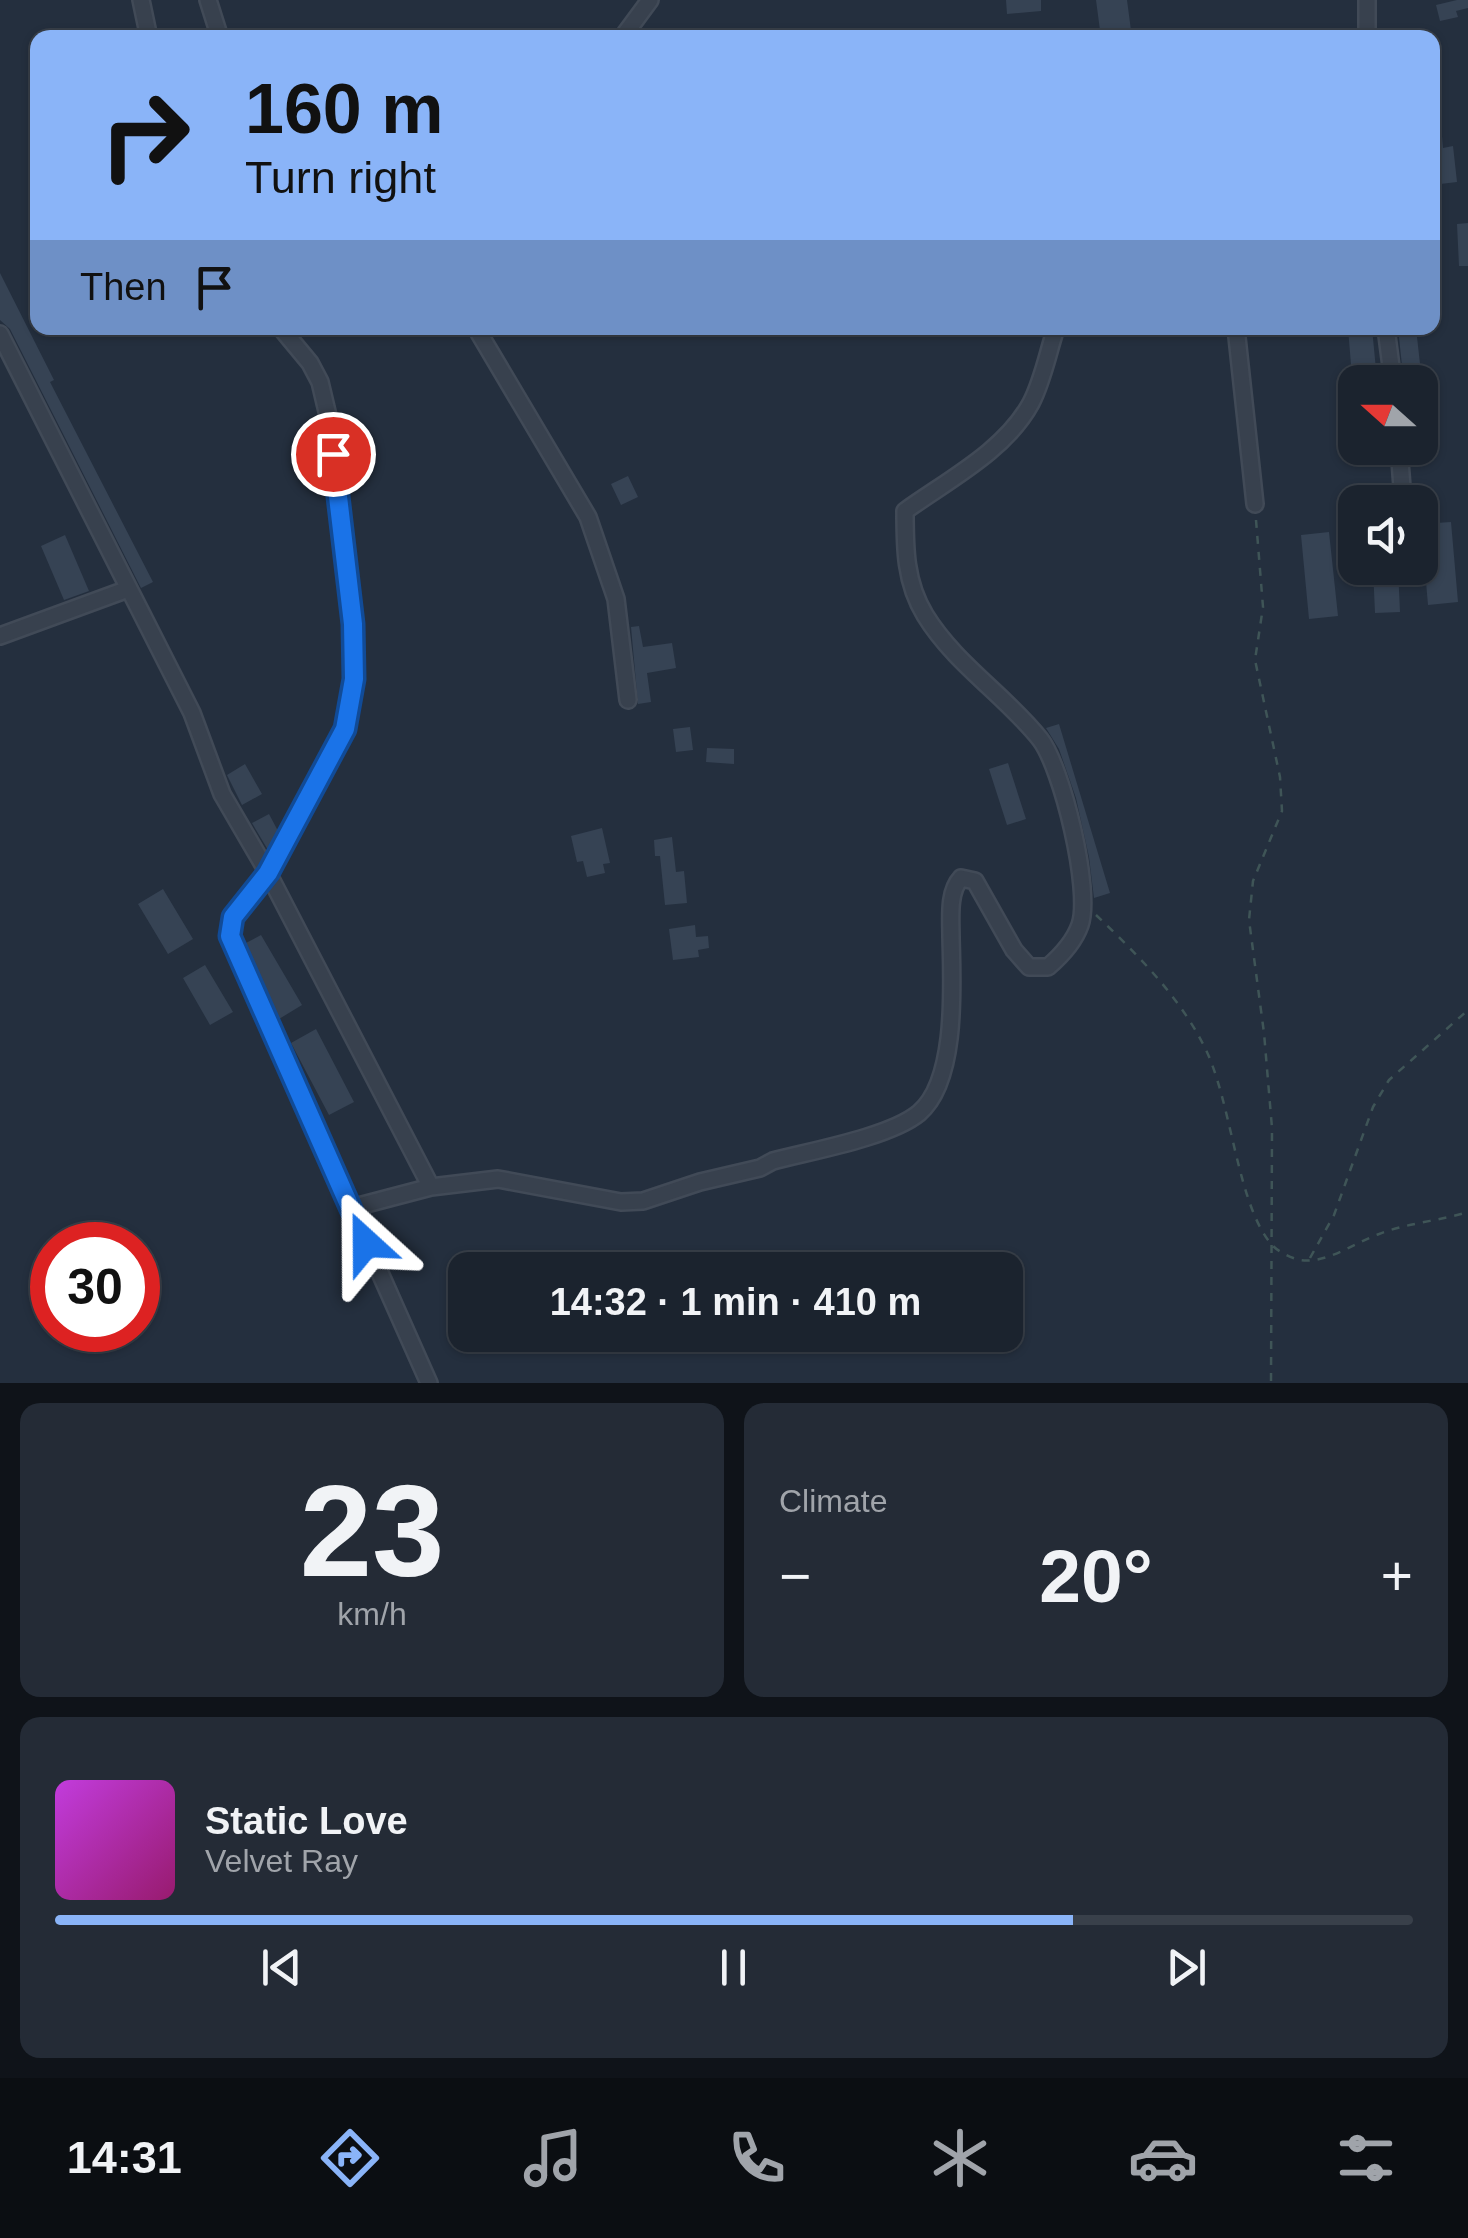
<!DOCTYPE html>
<meta charset="utf-8">
<style>
:root{--surface:#1b232e;--page:#242b36;--text:#f1f3f6;--muted:#a0a4aa;--line:#39404a;--accent:#8ab4f8}
body{margin:0;font-family:Arial,sans-serif;background:var(--page);color:var(--text);height:100vh;display:flex;flex-direction:column;font-size:38px;white-space:nowrap}
*{box-sizing:border-box;margin:0}
p{font-size:32px;color:var(--muted)}
.icon{flex:none;width:55px;height:55px;fill:none;stroke:currentColor;stroke-width:2;stroke-linecap:round;stroke-linejoin:round}
.map{position:relative;height:1383px;overflow:hidden}
.drawer{display:flex;flex-direction:column;gap:20px;padding:20px;background:#0f1319;flex:1}
.drawer>*{flex:none}
.guide{position:absolute;left:30px;top:30px;width:1410px;height:305px;border-radius:20px;box-shadow:0 2px 8px #0004,0 0 0 2px var(--line);background:#8ab4f8;color:#111;overflow:hidden}
.needle{width:65px;rotate:291deg}
.controls{position:absolute;left:1338px;top:365px;display:grid;gap:20px}
.controls a{display:grid;place-items:center;width:100px;height:100px;border-radius:20px;background:var(--surface);box-shadow:0 2px 8px #0004,0 0 0 2px var(--line);font-size:50px}
.speed{position:absolute;left:30px;top:1222px;display:flex;gap:20px;font-size:50px;font-weight:700;text-align:center}
.speed>*{display:grid;place-content:center;width:130px;height:130px;border-radius:50%;background:var(--surface);box-shadow:0 2px 8px #0004,0 0 0 2px var(--line);line-height:1}
.speed .limit{border:15px solid #d22;background:#fff;color:#111}
.pin{position:absolute;display:grid;place-items:center;width:85px;height:85px;color:#fff;margin:-42px;border:5px solid #fff;border-radius:50%;box-shadow:0 2px 10px #0007}
.me{position:absolute;width:110px;margin:-55px;rotate:336deg;stroke-linejoin:round;filter:drop-shadow(0 0 8px #0008)}
.turn{display:flex;align-items:center;gap:35px;height:210px;padding:0 50px;font-size:45px}
.turn .icon{width:130px;height:130px;stroke-width:2.5}
.turn b{display:block;font-size:70px;line-height:85px}
.then{display:flex;align-items:center;height:95px;padding:0 50px;background:#0003;gap:20px;font-size:38px}
.big{font-size:75px;font-weight:800;line-height:1.1}
.drawer .card{flex:1;display:flex;flex-direction:column;justify-content:center;gap:15px;min-width:0;padding:0 35px;border-radius:20px;background:var(--page)}
.drawer .dial{align-items:center;gap:0}
.dial b{font-size:130px;line-height:1}
.song{display:flex;align-items:center;gap:30px}
.cover{width:120px;height:120px;border-radius:15px;background:linear-gradient(135deg,hsl(290 70% 55%),hsl(320 70% 35%))}
.played{height:10px;border-radius:5px;background:linear-gradient(90deg,var(--accent) 75%,var(--line) 75%)}
.keys{display:flex;justify-content:space-around;direction:ltr}
.heat{display:flex;justify-content:space-between;align-items:center;font-size:55px;direction:ltr}
.drawer .tiles{flex:1;display:grid;gap:20px;grid-template-columns:1fr 1fr}
.card:last-child{grid-column:span 2}
.trip{position:absolute;left:448px;top:1252px;width:575px;height:100px;border-radius:20px;background:var(--surface);box-shadow:0 2px 8px #0004,0 0 0 2px var(--line);font-weight:800;line-height:100px;text-align:center}
.tabs{display:flex;height:160px;justify-content:space-around;align-items:center;background:#0b0e12;color:var(--muted)}
.tabs .icon{width:70px;height:70px}
.tabs .selected{color:var(--accent)}
.tabs b{font-size:45px;color:var(--text)}
.map>svg:first-child{display:block}
.building{fill:#364354}
.lines{fill:none;stroke-linecap:round;stroke-linejoin:round}
.street-casing{stroke:#414a57;stroke-width:20}
.path{stroke:#3f5557;stroke-width:2.5;stroke-dasharray:8 8;stroke-linecap:butt}
.street{stroke:#38414e;stroke-width:15}
.route-casing{stroke:#114b97;stroke-width:25}
.route{stroke:#1a73e8;stroke-width:18}
</style>
<div class="map">
<svg width="1468" height="1383" viewBox="0 0 1468 1383">
<rect width="100%" height="100%" fill="#242f3e"/>
<path class="building" d="M1006,0H1041V11L1007,14Z
M1096,0H1127L1132,38H1101Z
M1457,0H1468V8L1456,11L1458,17L1440,21L1436,5Z
M1432,124H1441L1443,148L1453,146L1457,182L1432,185Z
M1468,223V266H1459L1457,224Z
M0,273L54,380L50,382L153,582L141,588L10,329L0,320Z
M1348,328H1372L1377,380L1358,382V377H1352Z
M1398,328H1416L1421,373L1403,375Z
M628,476L638,497L621,505L611,484Z
M1451,522L1458,602L1428,605L1421,524Z
M1329,532L1338,616L1309,619L1301,535Z
M65,535L89,591L64,600L41,546Z
M1373,568H1398L1400,612L1375,613Z
M639,626L643,647L672,643L676,668L647,673L651,702L638,704L631,627Z
M1059,724L1110,893L1094,898L1089,857L1076,798L1059,749L1046,728Z
M690,727L693,750L676,752L673,729Z
M707,748L734,749V764L706,762Z
M1008,763L1026,819L1007,825L989,769Z
M245,764L262,794L242,805L227,775Z
M269,814L278,831L268,850L252,823Z
M602,828L610,863L603,864L605,873L587,877L583,861L577,862L571,836Z
M672,837L676,872L684,871L687,903L665,905L660,856H655L654,840Z
M163,889L193,939L168,954L138,904Z
M695,925L696,937L708,936L709,948L698,950L699,957L673,960L669,929Z
M261,935L302,1005L279,1019L246,943Z
M205,965L233,1012L210,1025L183,978Z
M316,1029L354,1102L329,1115L291,1043Z"/>
<g class="lines">
<g class="street-casing">
<path id="street" d="M141,0L149,38
M208,0L220,38
M622,38L650,0
M1367,38V0
M281,328L310,363L320,382L329,420L353,624L354,679L345,729L268,873L233,917L230,936L429,1383
M476,328L588,517L616,599L628,700
M1236,328L1255,504
M1386,328L1393,382
M0,334L192,713L222,794L268,873L431,1187
M1399,448L1402,487
M0,636L128,589
M351,1208L431,1187L498,1179L621,1202L643,1201L700,1182L760,1168L773,1161C811,1151 890,1137 919,1113C958,1080 952,983 951,937C951,918 948,892 961,878L975,881L1014,950L1029,967H1048C1062,955 1074,942 1080,925C1092,891 1062,767 1040,739C1005,695 955,664 925,615C905,582 905,548 905,511C948,480 1005,451 1031,403C1043,380 1048,352 1056,328"/>
</g>
<path class="path" d="M1256,520L1263,607L1255,660L1280,777L1282,811L1253,881L1249,920L1264,1033L1272,1128L1271,1383
M1096,915C1135,952 1178,995 1203,1044C1232,1098 1236,1206 1273,1246C1279,1252 1291,1258 1300,1260C1327,1264 1354,1243 1379,1234C1407,1223 1439,1221 1468,1212
M1310,1258L1334,1215L1373,1107L1389,1080L1468,1010"/>
<use href="#street" class="street"/>
</g>
<g class="lines">
<g class="route-casing">
<path id="route" d="M333,454L353,624L354,679L345,729L268,873L233,917L230,936L366,1243"/>
</g>
<use href="#route" class="route"/>
</g>
</svg>
<div class="controls">
<a><svg class="needle" viewBox="-14 -14 28 28"><path d="M0-13l5 13h-10z" fill="#e53935"/><path d="M0 13l5-13h-10z" fill="#a0a4aa"/></svg></a>
<a><svg class="icon" aria-label="sound" viewBox="0 0 24 24"><path d="M4 9h4l5-4v14l-5-4H4zM17 9q2 3 0 6"/></svg></a>
</div>
<div class="speed"><div class="limit">30</div></div>
<div class="pin" style="left:333px;top:454px;background:#d93025"><svg class="icon" aria-label="arrive" viewBox="0 0 24 24"><path d="M6 21V4h12l-3 4 3 4H6"/></svg></div>
<svg class="me" style="left:366px;top:1243px" viewBox="-20 -20 40 40"><path d="M0-17L14 15 0 8-14 15z" fill="#1a73e8" stroke="#fff" stroke-width="4"/></svg>
<div class="trip">14:32 · 1 min · 410 m</div>
<div class="guide">
<div class="turn"><svg class="icon" aria-label="right" viewBox="0 0 24 24"><path d="M7 20v-9h11M14 6l5 5-5 5"/></svg><div><b>160 m</b>Turn right</div></div>
<div class="then">Then<svg class="icon" aria-label="arrive" viewBox="0 0 24 24"><path d="M6 21V4h12l-3 4 3 4H6"/></svg></div>
</div>
</div>
<section class="drawer">
<div class="tiles">
<div class="card dial"><b>23</b><p>km/h</p></div>
<div class="card"><p>Climate</p>
<div class="heat"><a>−</a><b class="big">20°</b><a>+</a></div>
</div>
<div class="card">
<div class="song"><i class="cover"></i><div><b>Static Love</b><p>Velvet Ray</p></div></div>
<div class="played"></div>
<div class="keys"><svg class="icon" aria-label="previous" viewBox="0 0 24 24"><path d="M18 5L8 12l10 7zM5 5v14"/></svg><svg class="icon" aria-label="pause" viewBox="0 0 24 24"><path d="M8 5v14M16 5v14"/></svg><svg class="icon" aria-label="next" viewBox="0 0 24 24"><path d="M6 5l10 7-10 7zM19 5v14"/></svg></div>
</div>
</div>
</section>
<nav class="tabs">
<b>14:31</b>
<svg class="icon selected" aria-label="directions" viewBox="0 0 24 24"><path d="M12 3l9 9-9 9-9-9zM9 14v-3h6M13 9l2 2-2 2"/></svg>
<svg class="icon" aria-label="music" viewBox="0 0 24 24"><path d="M9 18V5l10-2v13"/><circle cx="6" cy="18" r="3"/><circle cx="16" cy="16" r="3"/></svg>
<svg class="icon" aria-label="phone" viewBox="0 0 24 24"><path d="M5 4h4l2 5-3 2q2 4 5 5l2-3 5 2v4C11 20 4 13 5 4z"/></svg>
<svg class="icon" aria-label="climate" viewBox="0 0 24 24"><path d="M12 3v18M4 7l16 10M4 17L20 7"/></svg>
<svg class="icon" aria-label="car" viewBox="0 0 24 24"><path d="M5 17H2v-5l4-1 3-4h7l3 4 3 1v5h-3M9 17h6M6 11h13"/><circle cx="7" cy="17" r="2"/><circle cx="17" cy="17" r="2"/></svg>
<svg class="icon" aria-label="filters" viewBox="0 0 24 24"><path d="M4 7h16M4 17h16"/><circle cx="9" cy="7" r="2"/><circle cx="15" cy="17" r="2"/></svg>
</nav>
